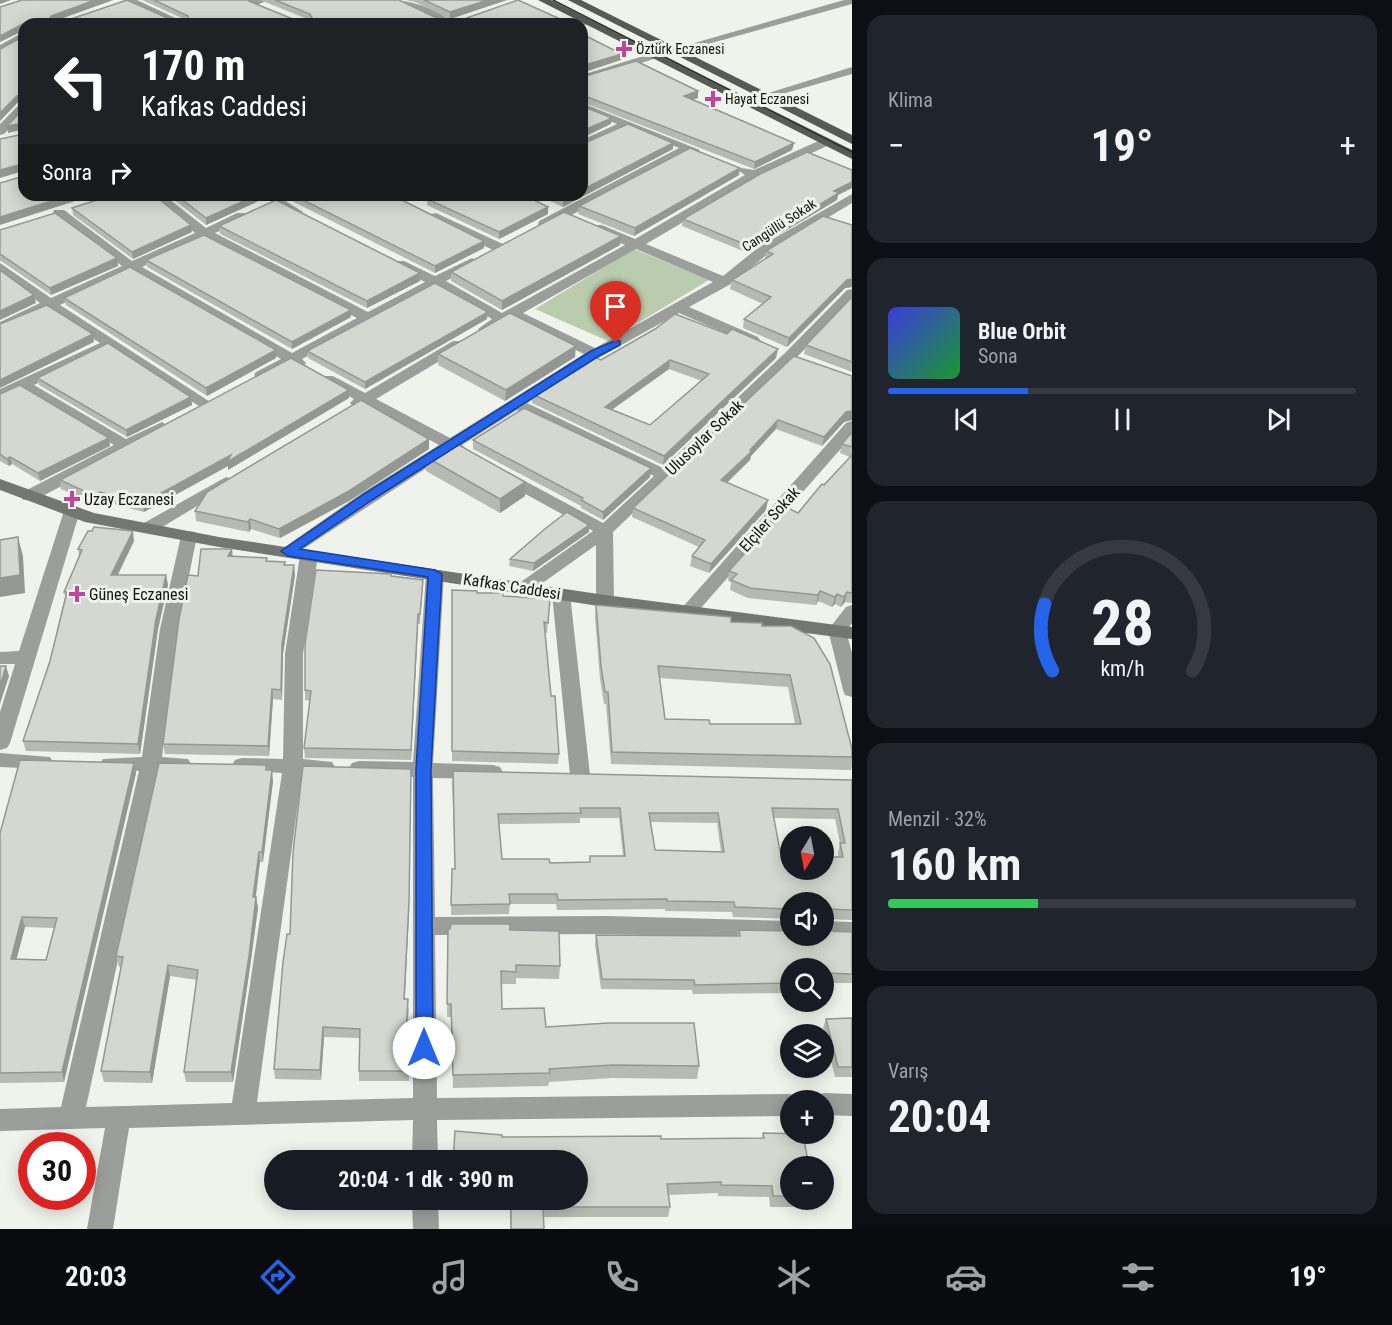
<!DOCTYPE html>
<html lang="tr">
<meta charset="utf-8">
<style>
:root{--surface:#171b24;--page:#20242c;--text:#f1f3f6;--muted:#9ea1a6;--line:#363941;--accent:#2563eb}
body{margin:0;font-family:"Roboto Condensed",sans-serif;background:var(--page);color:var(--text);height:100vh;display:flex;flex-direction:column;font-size:22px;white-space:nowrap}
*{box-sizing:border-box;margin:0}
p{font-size:20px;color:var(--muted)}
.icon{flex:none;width:33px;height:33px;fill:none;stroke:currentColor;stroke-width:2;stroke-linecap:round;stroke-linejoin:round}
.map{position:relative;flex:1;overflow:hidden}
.panel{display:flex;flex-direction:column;gap:15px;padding:15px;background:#0d0f14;width:540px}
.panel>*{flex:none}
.hud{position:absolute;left:18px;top:18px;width:570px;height:183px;border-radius:18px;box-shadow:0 3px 15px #0003;background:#202124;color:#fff;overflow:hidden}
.needle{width:39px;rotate:190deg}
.controls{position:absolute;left:780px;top:826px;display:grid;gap:12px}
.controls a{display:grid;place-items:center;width:54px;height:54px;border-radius:50%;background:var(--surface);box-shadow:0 3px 15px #0003;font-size:30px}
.speed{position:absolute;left:18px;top:1132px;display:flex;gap:12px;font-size:30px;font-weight:700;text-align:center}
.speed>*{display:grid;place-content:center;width:78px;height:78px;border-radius:50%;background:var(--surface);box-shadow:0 3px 15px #0003;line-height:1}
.speed .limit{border:9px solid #d22;background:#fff;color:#111}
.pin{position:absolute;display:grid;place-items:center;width:51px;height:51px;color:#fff;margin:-62px -26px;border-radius:50% 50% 50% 0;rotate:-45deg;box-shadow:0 0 6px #0007}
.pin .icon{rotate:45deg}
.me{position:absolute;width:66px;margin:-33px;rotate:0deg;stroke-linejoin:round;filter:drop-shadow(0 0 4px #0008)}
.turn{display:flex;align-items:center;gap:21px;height:126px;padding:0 24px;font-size:27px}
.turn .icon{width:78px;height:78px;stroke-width:2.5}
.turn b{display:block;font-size:42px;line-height:51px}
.then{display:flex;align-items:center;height:57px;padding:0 24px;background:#0003;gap:12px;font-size:22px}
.big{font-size:45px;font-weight:700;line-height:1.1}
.panel .card{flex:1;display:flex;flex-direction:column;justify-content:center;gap:9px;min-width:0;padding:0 21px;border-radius:18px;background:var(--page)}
.panel .dial{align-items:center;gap:0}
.dial svg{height:156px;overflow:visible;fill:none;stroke:var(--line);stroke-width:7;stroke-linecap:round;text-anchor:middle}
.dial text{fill:var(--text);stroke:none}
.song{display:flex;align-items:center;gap:18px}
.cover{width:72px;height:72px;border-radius:9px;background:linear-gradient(135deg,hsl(240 70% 55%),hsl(130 70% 35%))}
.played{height:6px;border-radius:3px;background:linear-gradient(90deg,var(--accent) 30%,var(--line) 30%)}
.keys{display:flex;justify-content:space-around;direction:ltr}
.heat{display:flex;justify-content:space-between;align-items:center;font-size:33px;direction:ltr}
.charge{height:9px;border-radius:4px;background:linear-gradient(90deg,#34c759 32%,var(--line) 0)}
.trip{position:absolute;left:264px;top:1150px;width:324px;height:60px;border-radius:30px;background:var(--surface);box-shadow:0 3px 15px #0003;font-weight:700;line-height:60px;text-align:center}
.tabs{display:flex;height:96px;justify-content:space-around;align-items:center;background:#090b0e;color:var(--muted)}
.tabs .icon{width:42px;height:42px}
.tabs .on{color:var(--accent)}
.tabs b{font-size:27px;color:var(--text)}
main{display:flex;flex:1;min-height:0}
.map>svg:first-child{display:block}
.green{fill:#baccad}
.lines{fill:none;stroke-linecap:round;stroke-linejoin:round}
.street{fill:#9c9e9b;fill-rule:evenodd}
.secondary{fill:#737671;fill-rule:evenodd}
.primary{fill:#575a55;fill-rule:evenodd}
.tram{stroke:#2e312d;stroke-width:1.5}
.wall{fill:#b6bab3;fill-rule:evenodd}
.shaded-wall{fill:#949792}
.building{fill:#d4d8d0;stroke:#949792;stroke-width:1.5;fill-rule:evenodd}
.route{fill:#2563eb;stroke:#184099;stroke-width:1.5}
.poi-dot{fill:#be469b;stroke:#eff3eb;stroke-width:2}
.labels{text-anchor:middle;stroke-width:6;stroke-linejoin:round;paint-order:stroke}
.far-poi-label{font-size:14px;fill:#121411;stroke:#eff3eb;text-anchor:start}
.far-street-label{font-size:14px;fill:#121411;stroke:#eff3eb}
.street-label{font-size:16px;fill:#121411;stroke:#eff3eb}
.poi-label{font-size:16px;fill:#121411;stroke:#eff3eb;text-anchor:start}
</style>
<main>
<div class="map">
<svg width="852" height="1229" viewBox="0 0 852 1229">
<rect width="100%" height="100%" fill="#eff3eb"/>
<path class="green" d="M634,249L709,280L608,341L535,309Z"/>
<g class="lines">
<path class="street" d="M123,0H137L188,24H174Z
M242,0H269L254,6Z
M390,0C412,0 438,9 454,24H441Z
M844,0H852V4L679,52H671L670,50Z
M586,18L590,19V23L582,26L572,24Z
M24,32V40L0,53V45Z
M656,52L660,53V57L582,82V75Z
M852,67V74L765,99L759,96Z
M24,103V113L4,134L0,135V124L20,104Z
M582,103L700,150L694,154L690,152L549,227H539L538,224L539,221L679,148L628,128L582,149V140L617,124L582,110Z
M825,138L829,139V145L758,178L646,244L723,276L759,247L852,194V203L769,253L729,285L689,307L758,337L760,340L758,343H748L679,313L600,357L527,403L663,468L785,353L847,290L852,289V301L795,359L613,532L614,601L611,605H599L596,601V545L530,592H518L515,588L518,584L593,531L498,479L496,476L504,471L510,473L603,523L654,476L517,410L462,445L468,450L466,453L460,455L451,452L294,555H282L279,551L362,493L439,445L365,405L353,406L350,403L354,399L323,382L321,379L323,376H333L365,393L453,341H463L465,344L463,347L376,399L450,438L584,354L512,319L490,332H480L478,329L492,319L436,287L302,359L306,363L304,366L299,367L291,365L261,379L254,375L256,372L281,359L131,272L60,305L215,405L207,410L202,408L109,349L34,385L126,439L162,422L170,427L168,430L35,500H23L21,496L23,492L114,445L22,390L0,400V389L100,343L49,310L0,331V322L40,303L0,273V263L51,298L122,266L54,216L53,213L54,210H64L132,261L195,233L150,195H164L206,228L237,213H247L248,216L247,219L215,233L368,312L425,282L394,267L392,264L394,261H404L435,276L472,258L479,262L477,265L446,281L502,313L625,245L592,231L590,228L592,225H602L635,239L745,175L739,171L741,168L754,170ZM204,238L357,318L292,353L142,267ZM636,249L713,282L595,348L523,313Z
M261,195H276L303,212L297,216L292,215Z
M436,213L505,245L507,248L505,251H495L431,220L430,217L431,214Z
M852,421V436L693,617H681L678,613L681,609L846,423Z
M226,477L232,479L234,482L232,485L154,532H142L140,528L142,524Z
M72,506L78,507L80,511L10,743L7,748L0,750V712L15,664H0V652L19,651L64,511L66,507Z
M189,531L195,532L197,536L178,629L162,757L188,759L191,764L188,769L159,771L86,1107L232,1103L282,773L235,770L232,765L235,760L242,758L283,759L285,654L300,555L303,551H315L318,555L303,654V759L332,762L335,767L332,772L302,774L257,1102L413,1098V777L359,775L352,773L349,768L352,763L359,761L413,762L426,574L429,570H441L444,574L433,763L493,765L500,767L503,772L500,777L493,779L433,778L435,917L606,916L790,921V936H798L790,939L606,934L435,935L437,1098L790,1094L799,1097L800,1101H790V1116L437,1120L438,1161H412L413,1120L129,1128L113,1229H87L105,1128L0,1131V1109L61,1107L139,771L103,769L100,764L103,759L142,757L160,629L181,536L183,532Z
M561,588L567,590L570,594L590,775L587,780L580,782L573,780L570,775L552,594L555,590Z
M852,605V623L846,631L852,653V697L845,695L843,690L828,630L846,607Z
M0,753L50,757L53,762L50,767L43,769L0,767Z
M824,921L852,922V940L824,939L816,936H824Z
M824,1093L852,1094V1116L824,1115V1101H813L815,1096Z
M412,1200H438L439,1229H413Z"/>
<path class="secondary" d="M0,479L94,513L219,537L605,595L852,627V639L605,607L219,547L85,522L0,490Z"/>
<path class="primary" d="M538,0H551L852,150V159Z
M568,0H581L852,135V144Z"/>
<path class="tram" d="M553,0L852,152"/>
</g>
<path class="wall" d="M113,0L60,19L68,20L184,19L142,0H248L249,1L295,20H310L260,0H399L441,20L558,21L18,102L0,121V49L24,36V30L0,42V7Z
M405,0H507L450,19L415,2Z
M582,77L698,98L692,99L794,143L792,150L754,169L582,102Z
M673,143V149L563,207L537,195H582Z
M852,170V188L838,195L837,200L748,253L682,226L683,219Z
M739,175L634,236L578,214L579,206Z
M168,195H262L263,199L206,225Z
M289,195H392L484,241V248L435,273L290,200V196Z
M427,199L548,207V214L499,239L427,205Z
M72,208L192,232L133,259L73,215Z
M852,225V287L845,288L787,347L743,328L744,319L763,304L730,289L732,280L765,259L766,251Z
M219,226L420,273V281L367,308L220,234Z
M0,230L118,266L51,295L1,261L0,262Z
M620,245L502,310L451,281V272Z
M146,260L351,317L292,349L147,267Z
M852,297V372L804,354L806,345Z
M64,298L276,358L207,396L66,305Z
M488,312L487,319L365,389L308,358L307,351Z
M655,329L776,358L663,465L532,403V394L601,360ZM669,369L702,381L650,425L612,410Z
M438,354L575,357L505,401L438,365Z
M794,356L852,376V420L844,422L822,446L776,429L751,456L750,460L727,483L766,510L709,573L690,566L692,556L699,547L632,517L633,508Z
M37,378L191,397L192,405L127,437L39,385Z
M349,390V398L228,470V466L144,512L102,501L96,505L61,489L60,480Z
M0,394L109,438L110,446L40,481L12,464L9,466L0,461Z
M852,432V603L845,602L841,607L835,604L832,607L818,601L816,605L748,598L730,590L731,582L728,581L729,571L798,513L850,457L840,453L842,444Z
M473,440L650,477L603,520L581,508V506L473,449Z
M452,448L525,482V496L500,513L426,471V457Z
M429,449L349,501L280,538L251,529L249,532L196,521L195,511Z
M589,525V532L533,571L509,566L510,559Z
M134,541L117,575H166L168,585L158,629L140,754L26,751L23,741L50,661L65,596L64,592L79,557L78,549Z
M233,557L267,561L285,565H294L295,575L283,654L282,700L273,699L269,756L165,754L163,744Z
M391,576L423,580L420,624H418L411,760L305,758L304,748L310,701L305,700V690Z
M452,590L503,596L550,599L547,633H545L551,696L559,754L558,764L452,761Z
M596,605L762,626L852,749V766L851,770L611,764L606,704H604L600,679L595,617ZM659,678L788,687L795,724H710L665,719Z
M134,763L136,773L64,1082L0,1083V833ZM25,927L54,928L46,960L16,959Z
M266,765L267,770L273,781L263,862H260L256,897L258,908L250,967L233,1082H186L184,1072L197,980L170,976L152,1083L104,1082L101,1071L121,967H119L116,956Z
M852,780V920L825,919L824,927V903H790V919L733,917L732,912L665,911V909L557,910L556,904H510L509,914L451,915L452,869H455L452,781ZM580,818H619L623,856H590L589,862L550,863L502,859L499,824L580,823ZM774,818L835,819L840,843L838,853V857L784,856L780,851ZM650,822L717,823L721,852L655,850Z
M409,912L405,999L409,1009L407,1034H409V1081H359V1038L324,1037L321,1080L275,1079L274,1069L290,934Z
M448,929L510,930L560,966L559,979L516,978V984H501L502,1009L546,1027L699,1066L697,1079L612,1078L549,1082L548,1086L453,1088L451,1017H447Z
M739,930L852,932V983H824V969H790V993L693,994L692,990L601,989L595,945L596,935L737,936Z
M852,1018V1077H835L823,1028L826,1019Z
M763,1133L790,1167V1200H813L811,1207H770L769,1197L718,1196V1193L668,1195L670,1207L668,1217H543L544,1229H510V1200H578L502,1137L661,1139L762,1138Z"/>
<path class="shaded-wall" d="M0,0H11L0,4Z
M95,0H113L52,22L50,18L51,16Z
M488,0H507L450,19V12Z
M23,24L24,30L0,42V36Z
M622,54L621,60L582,73V66Z
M698,91V98L683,103L684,96Z
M24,95V101L18,102L0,121V113L17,96Z
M612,118L611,124L582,138V131Z
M24,123V129L8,133L7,126Z
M673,143V149L563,207V200L572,195H582V190Z
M794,143L792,150L754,169L755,162Z
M22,164L23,171L0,178V170Z
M740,168L739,175L634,236L635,228Z
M852,182V188L838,195L837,200L748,253L749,246L834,191Z
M71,195H94L0,225V217Z
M257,195H262L263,199L206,225V218Z
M548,207V214L499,239V232Z
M191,225L192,232L133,259L132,252Z
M621,236L620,245L502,310V301Z
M484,241V248L435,273V266Z
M117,258L118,266L51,295L50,288Z
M420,273V281L367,308V301Z
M852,279V287L845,288L787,347L789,338L847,280Z
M34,295L36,303L0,320V311Z
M351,310V317L292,349V342Z
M488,312L487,319L365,389V382Z
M93,334L94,342L0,388V380Z
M576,346L575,357L505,401L506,390Z
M778,349L776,358L663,465L664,456Z
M276,350V358L207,396L206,388Z
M670,360L669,369L604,415L605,407Z
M349,390V398L228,470V466L144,512L143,503Z
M191,397L192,405L127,437L126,430Z
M852,411V420L844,422L822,446L824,437L846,412Z
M778,420L776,429L751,456L750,460L719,490L721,480Z
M109,438L110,446L40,481L38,473Z
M429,439V449L349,501L280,538L279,529Z
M10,457L12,464L9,466L7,459Z
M651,468L650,477L603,520V512Z
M525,482V496L500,513V499Z
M100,492L102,501L96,505L95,496Z
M768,500L766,510L709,573L711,564Z
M250,519L251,529L249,532L248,522Z
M589,525V532L533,571L534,563Z
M133,531L134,541L113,585L111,575Z
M18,537L23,556L25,593L0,597V578Z
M232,549L233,559L228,556Z
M294,565L295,575L283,654L282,700L281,690L282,644Z
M166,575L168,585L158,629L140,754L138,744L156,619Z
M820,591L818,601L816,605L818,595Z
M847,592L845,602L841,607L844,597Z
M837,594L835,604L832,607L835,597Z
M418,614V624L411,760V750Z
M6,666L9,676L0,704V686Z
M272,689L273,699L269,756L268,746Z
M134,763L136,773L64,1082L62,1072Z
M411,769L409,912L404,1008V999Z
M272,770L273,781L263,862L262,852Z
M259,852L260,862L254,908L253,897Z
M256,897L258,908L250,967L233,1082L231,1072Z
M22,917L25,927L14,969L11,959Z
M168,965L170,976L152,1083L150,1072Z
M323,1027L324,1037L321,1080L320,1070Z"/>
<path class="building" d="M22,0H95L51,16L50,18L68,20L127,0L172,20L189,19L188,16L154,0H248L249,1L295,20H310L312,18L310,14L275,0H399L441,20H461L518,0L558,18L554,19L563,24H24V95L17,96L0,113V49L24,36L23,24L0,36V7Z
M424,0H488L450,12Z
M582,34L622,54L582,66Z
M636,61L698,91L684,96L794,143L755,162L582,95V77Z
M582,106L612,118L582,131Z
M24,108V123L7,126Z
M628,124L673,143L582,190V144Z
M24,134V165L22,164L0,170V139Z
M690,148L740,168L635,228L579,206Z
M807,152L852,170V182L834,191L839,193L749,246L683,219L760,174Z
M24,176V195H71L0,217V183Z
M112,195H154L191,225L132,252L72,208Z
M176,195H257L206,218Z
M293,195H392L484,241L435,266Z
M434,195H524L548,207L499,232L427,199Z
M553,195H572L563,200Z
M276,200L420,273L367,301L219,226Z
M564,212L621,236L502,301L451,272Z
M55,213L117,258L50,288L0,254V230Z
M823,216L852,225V279L847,280L789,338L744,319L771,297L732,280L773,254L766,251Z
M204,235L351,310L292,342L146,260Z
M130,267L276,350L206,388L64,298Z
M0,270L34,295L0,311Z
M435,283L488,312L365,382L307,351Z
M852,297V362L806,345Z
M47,305L93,334L0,380V324Z
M510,313L576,346L506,390L438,354Z
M675,314L727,334L732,329L778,349L664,456L532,394L592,356L601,360L655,329ZM670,360L709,374L650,425L605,407Z
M108,343L191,397L126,430L37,378Z
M794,356L852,376V411L846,412L824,437L778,420L750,450L752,451L721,480L768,500L711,564L692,556L705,540L633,508Z
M291,358L349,390L227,462L231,455L143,503L100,492L95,496L60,480Z
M20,385L109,438L38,473L10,457L7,459L0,454V394Z
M361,400L429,439L349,491L279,529L250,519L248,522L195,511L207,492Z
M524,408L651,468L603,512L581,500L583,498L473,440Z
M852,432V447L842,444Z
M445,444L452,448L459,445L525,482L500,499L426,457Z
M852,455V593L847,592L844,597L837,594L835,597L820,591L818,595L750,588L731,580L737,574L729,571L786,507L798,513L822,484L824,485Z
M567,512L589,525L534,563L510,559L546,528Z
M94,527L133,531L111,575H166L156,619L138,744L23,741L50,661L67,592H64L82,550L78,549L88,531H92Z
M18,537L20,575L0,578V540Z
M201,549H232L228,556L267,558L266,561L285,562L284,565H294L282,644L281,690L272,689L268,746L163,744L179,619L188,575L198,576Z
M316,570L391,574V576L423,580L420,614H418L411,750L304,748L311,691L305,690V644Z
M452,590L477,591V593H503V596L550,599L548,623L544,622L551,696H555L559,754L452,751Z
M596,605L731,617V622L762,623V626H791L814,638L830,664L852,749V757L612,752L608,692H605L601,666ZM658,666L790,675L801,724H710L709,720L665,719Z
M0,666H6L0,686Z
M20,760L134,763L62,1072L0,1073V833ZM22,917L57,918L46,960L11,959Z
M159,763L266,765V770H272L262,852H259L253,897H256L249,956L231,1072H184L198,970L168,965L150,1072L101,1071L123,957L116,956Z
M303,766L411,769L409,902L404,999H408L406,1034H409V1071H359L360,1029L323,1027L320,1070L274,1069L283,962L287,934H290L293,852Z
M453,771L852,780V910L827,909L824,911L825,924H824V903H790V909L735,907L734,902L667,901V899L558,900L557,894H509L510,904L451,905L452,869H455ZM580,808H620L625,856H590V862L550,863L549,859H502L498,814L581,813ZM772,808L838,809L845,843H840L843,857H824V870H790V856H784L783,851H780ZM649,813H718L724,852L655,850Z
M451,924H510V930L559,931L560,966L516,965V972L501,971L502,1009L544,1008L546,1027L608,1023H694L699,1066L613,1065L549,1069L550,1073L453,1075L451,1004H447L448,929H450Z
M739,930L790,931V936H824V930L827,931L852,932V974L824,973V969H790V983L695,985L694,980L602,979L596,935L740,936Z
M852,1018V1067H838L826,1019Z
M455,1131L502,1135V1137L661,1136V1139L764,1138L763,1133L803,1134L809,1167H790V1196H773L772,1186L721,1185V1182L667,1184L670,1207H543L544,1229H511V1200H578V1161H453Z
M391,1151V1161H365V1152Z"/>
<path class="route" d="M616,340L620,341V345L599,356L372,500L300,549L435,570L442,574L431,769L433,1048L431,1053L424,1056L418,1053L416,1048V769L428,577L288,556L281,551L364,494L591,351Z"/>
<g class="poi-dot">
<path d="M621 40h6v6h6v6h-6v6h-6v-6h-6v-6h6z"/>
<path d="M710 90h6v6h6v6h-6v6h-6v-6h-6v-6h6z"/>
<path d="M69 490h6v6h6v6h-6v6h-6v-6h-6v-6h6z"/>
<path d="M74 585h6v6h6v6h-6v6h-6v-6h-6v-6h6z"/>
</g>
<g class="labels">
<g class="far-poi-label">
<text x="636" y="54">Öztürk Eczanesi</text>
<text x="725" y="104">Hayat Eczanesi</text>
</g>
<g class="far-street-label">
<text transform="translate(779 225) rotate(-33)" y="5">Cangüllü Sokak</text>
</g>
<g class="street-label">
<text transform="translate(704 437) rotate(-44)" y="6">Ulusoylar Sokak</text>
<text transform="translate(769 519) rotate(-48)" y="6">Elçiler Sokak</text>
<text transform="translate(512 586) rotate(9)" y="6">Kafkas Caddesi</text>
</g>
<g class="poi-label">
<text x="84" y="505">Uzay Eczanesi</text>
<text x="89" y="600">Güneş Eczanesi</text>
</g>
</g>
</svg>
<div class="controls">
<a><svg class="needle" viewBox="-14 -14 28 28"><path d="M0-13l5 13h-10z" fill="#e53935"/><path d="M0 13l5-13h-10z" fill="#9ea1a6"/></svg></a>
<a><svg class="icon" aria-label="sound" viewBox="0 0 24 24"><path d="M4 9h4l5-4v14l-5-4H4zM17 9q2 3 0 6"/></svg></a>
<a><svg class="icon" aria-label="search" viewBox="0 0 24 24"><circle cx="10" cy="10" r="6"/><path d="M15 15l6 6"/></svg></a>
<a><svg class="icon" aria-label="layers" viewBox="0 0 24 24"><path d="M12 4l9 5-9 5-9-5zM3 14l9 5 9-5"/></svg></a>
<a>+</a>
<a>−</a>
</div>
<div class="speed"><div class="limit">30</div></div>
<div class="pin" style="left:616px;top:343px;background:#d93025"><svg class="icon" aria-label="arrive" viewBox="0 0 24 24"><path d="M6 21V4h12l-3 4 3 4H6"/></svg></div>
<svg class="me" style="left:424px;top:1048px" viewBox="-20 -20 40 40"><circle r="19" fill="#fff"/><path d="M0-13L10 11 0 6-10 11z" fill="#2563eb"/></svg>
<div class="trip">20:04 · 1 dk · 390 m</div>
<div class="hud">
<div class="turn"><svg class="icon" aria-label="left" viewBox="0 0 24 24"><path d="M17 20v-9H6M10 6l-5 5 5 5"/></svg><div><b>170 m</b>Kafkas Caddesi</div></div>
<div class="then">Sonra<svg class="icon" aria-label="right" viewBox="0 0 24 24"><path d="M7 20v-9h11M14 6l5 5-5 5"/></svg></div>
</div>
</div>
<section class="panel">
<div class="card"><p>Klima</p>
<div class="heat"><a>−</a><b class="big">19°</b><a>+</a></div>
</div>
<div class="card">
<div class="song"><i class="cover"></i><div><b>Blue Orbit</b><p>Sona</p></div></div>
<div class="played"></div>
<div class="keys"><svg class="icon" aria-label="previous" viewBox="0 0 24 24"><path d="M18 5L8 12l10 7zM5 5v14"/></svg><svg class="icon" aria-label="pause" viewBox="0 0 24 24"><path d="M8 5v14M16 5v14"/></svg><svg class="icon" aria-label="next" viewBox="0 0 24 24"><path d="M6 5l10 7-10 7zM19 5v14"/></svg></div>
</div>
<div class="card dial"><svg viewBox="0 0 100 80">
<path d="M14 69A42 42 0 1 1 86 69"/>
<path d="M14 69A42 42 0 0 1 10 35" stroke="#2563eb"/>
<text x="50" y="56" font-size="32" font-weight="700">28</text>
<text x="50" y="72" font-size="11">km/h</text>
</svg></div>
<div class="card"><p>Menzil · 32%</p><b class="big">160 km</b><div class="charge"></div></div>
<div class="card"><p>Varış</p><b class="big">20:04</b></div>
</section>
</main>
<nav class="tabs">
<b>20:03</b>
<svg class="icon on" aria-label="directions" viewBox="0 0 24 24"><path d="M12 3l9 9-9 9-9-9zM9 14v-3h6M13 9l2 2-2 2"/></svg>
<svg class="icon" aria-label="music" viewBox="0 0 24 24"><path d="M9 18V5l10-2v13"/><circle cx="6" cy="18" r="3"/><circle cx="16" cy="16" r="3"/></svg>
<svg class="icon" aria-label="phone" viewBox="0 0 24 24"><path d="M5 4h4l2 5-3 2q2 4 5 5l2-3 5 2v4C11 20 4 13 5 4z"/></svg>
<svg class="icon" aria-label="climate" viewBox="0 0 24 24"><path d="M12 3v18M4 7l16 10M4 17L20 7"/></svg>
<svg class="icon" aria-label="car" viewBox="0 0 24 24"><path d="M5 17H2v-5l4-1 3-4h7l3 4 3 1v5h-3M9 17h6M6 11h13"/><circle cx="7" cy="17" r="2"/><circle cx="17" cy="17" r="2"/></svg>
<svg class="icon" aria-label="filters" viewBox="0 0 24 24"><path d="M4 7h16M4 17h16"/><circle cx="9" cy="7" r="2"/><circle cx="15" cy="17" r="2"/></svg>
<b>19°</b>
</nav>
